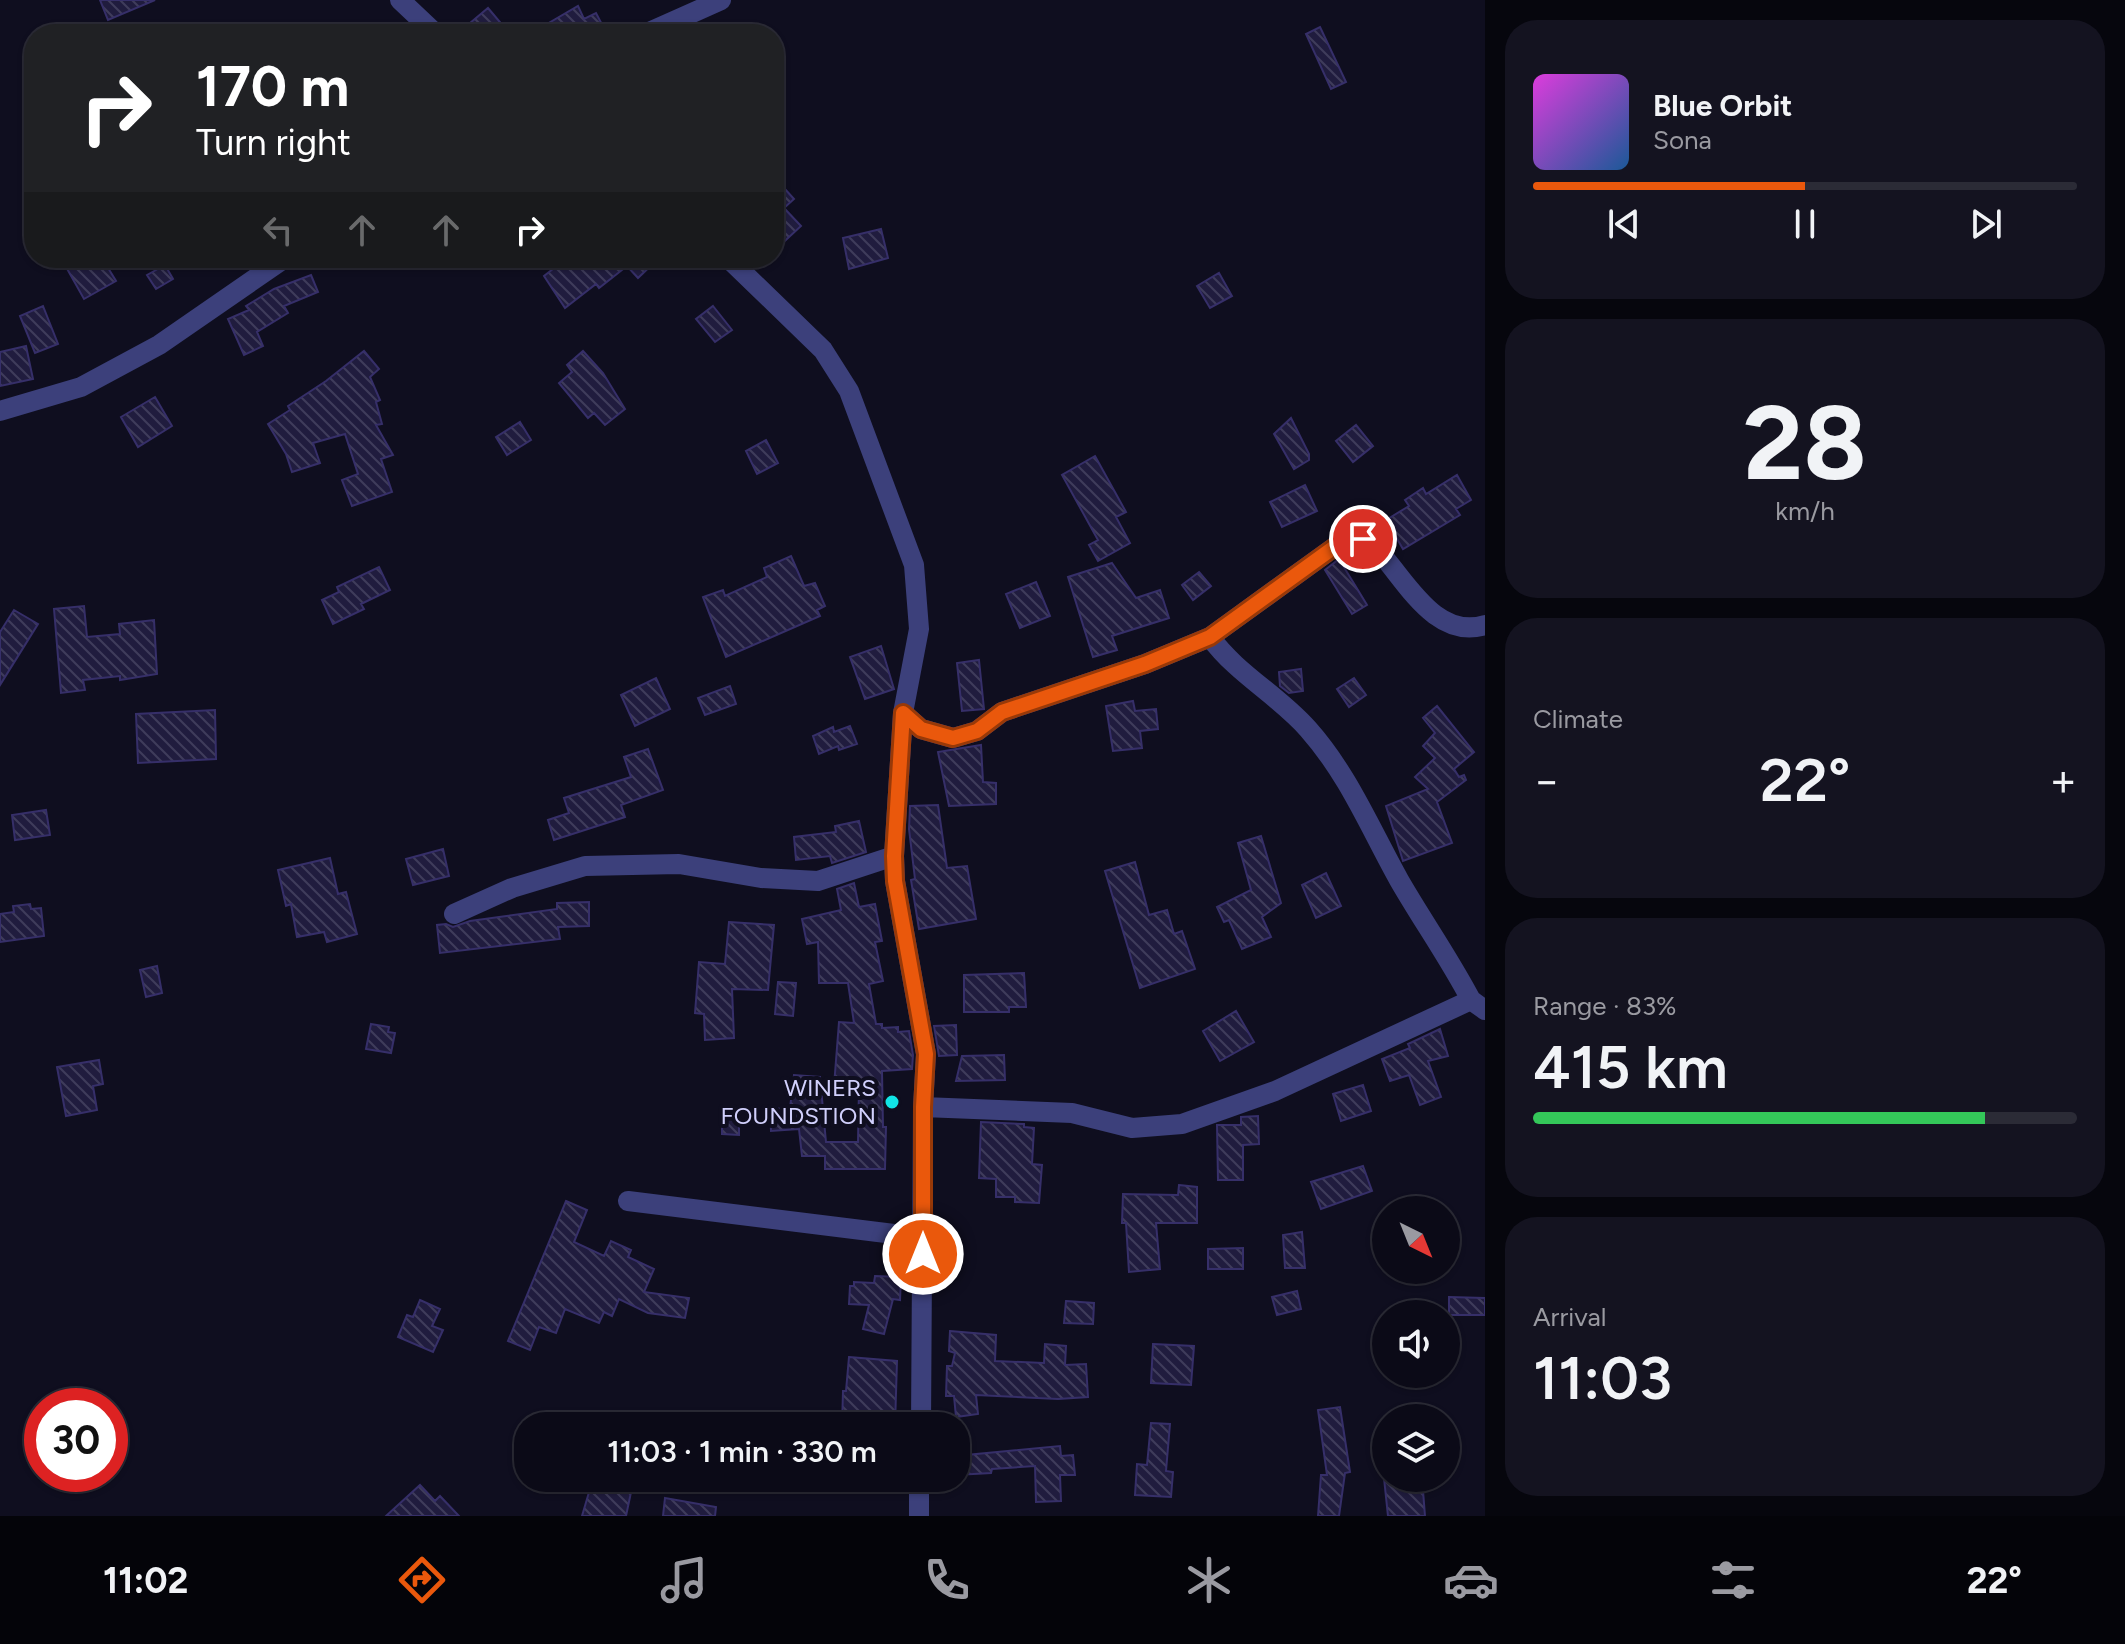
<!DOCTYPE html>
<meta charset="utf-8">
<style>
:root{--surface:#0b0a17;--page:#141320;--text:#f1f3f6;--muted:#9a9aa1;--line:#2b2b36;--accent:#ea580c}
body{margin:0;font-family:Figtree,sans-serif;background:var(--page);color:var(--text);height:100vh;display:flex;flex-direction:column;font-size:30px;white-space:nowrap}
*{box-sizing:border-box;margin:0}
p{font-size:26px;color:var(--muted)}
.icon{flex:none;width:44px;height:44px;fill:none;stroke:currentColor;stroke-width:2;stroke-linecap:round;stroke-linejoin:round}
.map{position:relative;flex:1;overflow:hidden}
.side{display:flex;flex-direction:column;gap:20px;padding:20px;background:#06060d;width:640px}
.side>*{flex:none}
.guide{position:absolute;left:24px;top:24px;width:760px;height:244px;border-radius:32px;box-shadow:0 2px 6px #0004,0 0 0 2px var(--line);background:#202124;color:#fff;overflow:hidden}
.needle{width:52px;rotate:137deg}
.buttons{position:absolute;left:1372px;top:1196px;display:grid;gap:16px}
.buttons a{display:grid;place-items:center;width:88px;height:88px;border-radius:50%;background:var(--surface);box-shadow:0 2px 6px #0004,0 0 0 2px var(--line);font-size:40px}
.speed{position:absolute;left:24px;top:1388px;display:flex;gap:16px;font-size:40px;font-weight:700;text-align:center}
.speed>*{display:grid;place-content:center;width:104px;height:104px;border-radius:50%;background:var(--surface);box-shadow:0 2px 6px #0004,0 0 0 2px var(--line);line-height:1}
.speed .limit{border:12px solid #d22;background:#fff;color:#111}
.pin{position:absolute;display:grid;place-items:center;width:68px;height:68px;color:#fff;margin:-34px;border:4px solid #fff;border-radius:50%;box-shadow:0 2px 8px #0007}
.me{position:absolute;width:88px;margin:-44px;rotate:0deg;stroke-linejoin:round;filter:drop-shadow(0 0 6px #0008)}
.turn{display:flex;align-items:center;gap:28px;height:168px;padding:0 40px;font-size:36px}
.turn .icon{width:104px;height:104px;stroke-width:2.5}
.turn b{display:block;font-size:56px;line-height:68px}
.lanes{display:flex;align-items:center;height:76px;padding:0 40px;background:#0003;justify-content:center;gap:40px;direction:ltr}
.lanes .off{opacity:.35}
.big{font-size:60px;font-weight:600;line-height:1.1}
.side .card{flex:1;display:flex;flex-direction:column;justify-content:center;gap:12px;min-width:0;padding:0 28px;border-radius:32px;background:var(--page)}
.side .dial{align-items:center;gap:0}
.dial b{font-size:104px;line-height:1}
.song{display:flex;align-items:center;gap:24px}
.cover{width:96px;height:96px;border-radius:12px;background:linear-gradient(135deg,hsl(300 70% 55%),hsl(210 70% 35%))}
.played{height:8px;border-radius:4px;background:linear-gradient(90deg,var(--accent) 50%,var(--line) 50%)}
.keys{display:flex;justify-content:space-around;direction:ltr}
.heat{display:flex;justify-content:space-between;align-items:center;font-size:44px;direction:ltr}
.charge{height:12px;border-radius:6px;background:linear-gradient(90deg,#34c759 83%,var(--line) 0)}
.trip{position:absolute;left:514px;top:1412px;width:456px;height:80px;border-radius:32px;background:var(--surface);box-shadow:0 2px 6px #0004,0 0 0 2px var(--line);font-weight:600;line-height:80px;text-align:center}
.menu{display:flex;height:128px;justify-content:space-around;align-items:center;background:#040409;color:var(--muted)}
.menu .icon{width:56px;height:56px}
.menu .current{color:var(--accent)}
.menu b{font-size:36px;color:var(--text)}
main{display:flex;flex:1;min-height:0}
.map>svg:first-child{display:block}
.building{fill:url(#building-back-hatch);stroke:#362f69;stroke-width:2}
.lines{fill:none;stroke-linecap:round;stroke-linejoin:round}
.minor{stroke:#3c407b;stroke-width:20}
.route-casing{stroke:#983908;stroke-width:20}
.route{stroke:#ea580c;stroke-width:14}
.poi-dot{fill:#11e4e6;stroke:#0f0e1f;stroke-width:3}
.labels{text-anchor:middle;stroke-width:8;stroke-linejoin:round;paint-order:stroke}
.poi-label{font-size:24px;fill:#d1d0fc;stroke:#0f0e1f;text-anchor:end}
</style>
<main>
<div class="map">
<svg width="1485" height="1516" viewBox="0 0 1485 1516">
<defs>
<pattern id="building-back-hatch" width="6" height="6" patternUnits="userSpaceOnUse" patternTransform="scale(2)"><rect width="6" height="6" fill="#201c3e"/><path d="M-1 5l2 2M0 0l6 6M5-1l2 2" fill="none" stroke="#3f3c5b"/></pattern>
</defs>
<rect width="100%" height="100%" fill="#0f0e1f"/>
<path class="building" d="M100,0H155L108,20Z
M578,6L584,19L596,13L607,34H530Z
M488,8L510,34H457Z
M1320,27L1346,82L1331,89L1306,34Z
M774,177L794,199L784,208L801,226L774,251Z
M881,229L888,258L849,269L843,238Z
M61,258H102L116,281L84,299Z
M567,258H659L638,278L627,266L599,288L596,284L565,308L544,276Z
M165,265L173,279L156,289L147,275Z
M1219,273L1232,296L1210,308L1197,286Z
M311,275L318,292L284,306L288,313L257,332L263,346L244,355L228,319L249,310L246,306L274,289Z
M43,306L58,344L35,353L20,316Z
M713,306L732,330L715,342L696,319Z
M26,346L33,379L0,386V352Z
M364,351L379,369L370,377L380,400L376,402L382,424L376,425L393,455L381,459L392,492L352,506L342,480L358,474L345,434L313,443L320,463L292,472L286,454L268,424L290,410L288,406L326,381Z
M583,351L603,373L625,409L605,425L594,413L588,418L559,383L572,372L567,365Z
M155,397L172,426L138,447L121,417Z
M1291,418L1309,454V460L1294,469L1274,434Z
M520,422L531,440L507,455L496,437Z
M1356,425L1373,446L1353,462L1336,441Z
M766,440L778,463L757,474L746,451Z
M1095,456L1126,512L1116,517L1130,543L1098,561L1089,545L1098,540L1062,475Z
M1457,475L1471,500L1456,509L1460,515L1403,549L1386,520L1409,506L1405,500L1423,488L1426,494Z
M1305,485L1317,511L1282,527L1270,502Z
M791,556L804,586L815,583L825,606L817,610L820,616L726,657L703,597L723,590L725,596L767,577L764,568Z
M1339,559L1367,605L1352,614L1325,570Z
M1112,563L1136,598L1160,590L1169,618L1112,636L1117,650L1093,657L1068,577Z
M379,567L390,590L361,604L364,609L333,624L322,600L339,592L337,587Z
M1199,572L1211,586L1193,600L1182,585Z
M1036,582L1050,616L1020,628L1006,594Z
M84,606L87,637L120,634L119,624L154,620L157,674L120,680V676L83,680L85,690L61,693L54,609Z
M14,610L38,624L0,685V632Z
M881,646L894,689L865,699L850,657Z
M979,660L984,709L962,711L957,663Z
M1301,669L1303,691L1289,693L1280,686L1279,672Z
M656,678L670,709L635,726L621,695Z
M1354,678L1366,695L1349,707L1337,689Z
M730,686L736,704L705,715L698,698Z
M1133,701L1135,711L1156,709L1158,729L1140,731L1142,748L1113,751L1106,706Z
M1437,706L1474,752L1454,769L1459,777L1464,775L1466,780L1437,802L1452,843L1403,861L1386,806L1428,789L1415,777L1435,758L1423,746L1435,733L1423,718Z
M215,710L216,759L138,763L136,714Z
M850,726L857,744L839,750L838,746L819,754L813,736L833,727L834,732Z
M981,745L983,782L996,783V804L949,806L938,752Z
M648,749L663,790L621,805L625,817L554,840L548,820L569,813L564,798L631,777L624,757Z
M938,805L947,868L967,866L976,919L919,929L911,880L915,879L909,829L910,806Z
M46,810L50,835L15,840L12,815Z
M859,821L866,852L832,863L830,856L796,860L794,837L836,832L835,826Z
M1261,836L1281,903L1262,917L1271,937L1242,949L1229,920L1224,922L1217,907L1251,890L1238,843Z
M443,849L449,876L413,885L406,859Z
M330,858L338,894L346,892L357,934L327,942L324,932L297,937L291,904L286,906L278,870Z
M1135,862L1149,915L1167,910L1174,934L1182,931L1195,969L1140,988L1105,871Z
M1326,873L1341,906L1316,918L1302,885Z
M854,883L859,907L875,904L882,941L875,942L883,981L869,984L876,1024H882V1028L898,1027V1032L909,1031L913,1055L912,1069L882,1071L883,1127H886L885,1169H825V1156H802L799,1129L771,1131L770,1109L790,1108L794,1075L820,1077L826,1142H858L859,1088L834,1086L839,1022L854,1023L848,983H819L818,942L807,944L802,919L841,910L837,889Z
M589,902V926L558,927L560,939L440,953L437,925L446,924L453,927L470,921L557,909V903Z
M30,904L31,909L41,908L44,936L0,942V914L14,912L13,906Z
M729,922L774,925L768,990L732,989L734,1038L705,1040L704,1014L695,1013L699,962L725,964Z
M157,966L162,993L146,997L140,970Z
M1024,973L1026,1007H1009V1012H964V975Z
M778,982L796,983L793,1016L775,1014Z
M1236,1011L1254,1042L1220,1061L1203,1031Z
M371,1024L389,1027L388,1032L395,1033L391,1053L366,1049Z
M956,1025L957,1055L939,1056L934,1026Z
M1440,1029L1448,1056L1428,1061L1441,1097L1420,1105L1409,1075L1390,1081L1382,1059L1410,1048L1408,1044Z
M1004,1055L1005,1080L956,1081L962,1056Z
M99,1060L103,1084L93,1086L97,1110L66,1116L57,1067Z
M1363,1085L1371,1111L1341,1121L1333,1094Z
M722,1113H739V1135L722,1134Z
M1258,1116L1259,1144L1243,1145V1180H1218L1217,1125H1241V1117Z
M981,1122L1024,1124V1127L1034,1128L1032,1164L1042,1165L1039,1203L1015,1202V1197H996V1179L979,1178Z
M1363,1166L1372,1191L1321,1209L1311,1182Z
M1179,1185L1197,1187V1223H1156L1160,1269L1129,1272L1126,1223H1122L1123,1194L1178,1195Z
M566,1201L587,1210L574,1242L604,1256L611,1241L631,1250L628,1257L654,1269L644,1292L689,1298L685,1318L648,1313L619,1299L612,1316L604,1312L599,1323L565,1309L556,1333L539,1327L530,1350L508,1341Z
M1302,1232L1305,1268H1285L1283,1235Z
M1243,1248V1269H1208V1249Z
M875,1276L901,1277L900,1300L893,1299L884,1334L863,1329L869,1305L849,1304L850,1286H854V1282L874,1283Z
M1297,1291L1301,1309L1277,1315L1272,1297Z
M1449,1297L1485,1298V1315H1449Z
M420,1300L440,1309L432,1326L443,1330L433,1352L398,1337L407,1315L413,1317Z
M1066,1301L1094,1303L1093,1324L1064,1323Z
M950,1331L996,1335L995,1361L1044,1363L1045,1344L1066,1346L1065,1365L1086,1364L1088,1397L1058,1399L976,1395L978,1414L956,1417L954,1396H946L947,1366H952L955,1353L949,1351Z
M1153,1344L1194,1346L1191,1385L1151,1383Z
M849,1357L897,1361L895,1426H842L843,1391H846Z
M1340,1407L1350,1472L1345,1473L1339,1516H1318L1321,1475H1327L1318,1410Z
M1151,1423L1170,1424L1166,1471L1173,1472L1171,1497L1135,1495L1137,1464L1147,1465Z
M1060,1446L1061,1456L1073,1455L1075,1475H1060L1061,1501L1036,1502L1035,1466L992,1469L991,1473L956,1475V1456Z
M608,1478H634L626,1516H582L592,1482L606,1488Z
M1384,1478H1422L1425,1516H1388Z
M420,1485L435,1501L440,1496L459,1516H386Z
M665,1498L716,1507L715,1516H663Z"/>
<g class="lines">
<path class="minor" d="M400,0L436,34
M645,34L721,0
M728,258L823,350L849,391L914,565L919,629L903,713L894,856L895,881L926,1054L923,1107L921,1426
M0,411L81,387L159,345L285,258
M903,713L921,729L953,738L977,731L1002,712L1145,664L1210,637
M454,914L512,888L585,866L679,864L761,878L818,881L894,856
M1471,1000C1449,958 1422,920 1399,880C1370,828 1348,774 1308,729C1278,695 1237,674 1210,637L1340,543C1348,541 1357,537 1364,540C1374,544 1381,554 1387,561C1411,590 1440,639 1485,625
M923,1107L1072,1113L1132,1128L1182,1124L1275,1091L1471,1000L1485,1010
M628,1201L910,1236L924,1226
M919,1516V1478"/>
</g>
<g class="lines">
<g class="route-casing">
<path id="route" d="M923,1254V1107L926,1054L895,881L894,856L903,713L921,729L953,738L977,731L1002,712L1145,664L1210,637L1340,543L1363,539"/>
</g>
<use href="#route" class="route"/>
</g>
<circle class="poi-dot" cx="892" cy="1102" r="8"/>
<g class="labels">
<g class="poi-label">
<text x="876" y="1096">WINERS<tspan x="876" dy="28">FOUNDSTION</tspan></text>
</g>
</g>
</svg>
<div class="buttons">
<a><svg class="needle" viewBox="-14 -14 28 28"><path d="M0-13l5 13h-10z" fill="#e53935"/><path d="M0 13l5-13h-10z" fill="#9a9aa1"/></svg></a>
<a><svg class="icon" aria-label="sound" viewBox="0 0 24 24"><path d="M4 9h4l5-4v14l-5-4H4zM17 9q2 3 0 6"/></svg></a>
<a><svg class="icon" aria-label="layers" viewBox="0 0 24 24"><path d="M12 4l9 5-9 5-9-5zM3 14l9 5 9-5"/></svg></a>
</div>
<div class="speed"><div class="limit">30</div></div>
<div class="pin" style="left:1363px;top:539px;background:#d93025"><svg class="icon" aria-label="arrive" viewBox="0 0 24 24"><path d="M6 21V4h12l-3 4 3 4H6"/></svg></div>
<svg class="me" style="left:923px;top:1254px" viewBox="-20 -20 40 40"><circle r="17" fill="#ea580c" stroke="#fff" stroke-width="3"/><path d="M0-11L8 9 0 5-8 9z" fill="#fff"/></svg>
<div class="trip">11:03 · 1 min · 330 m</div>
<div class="guide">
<div class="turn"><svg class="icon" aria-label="right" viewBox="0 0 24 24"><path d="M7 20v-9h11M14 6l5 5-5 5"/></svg><div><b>170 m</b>Turn right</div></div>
<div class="lanes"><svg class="icon off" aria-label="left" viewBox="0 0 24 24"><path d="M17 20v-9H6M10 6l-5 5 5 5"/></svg><svg class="icon off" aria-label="ahead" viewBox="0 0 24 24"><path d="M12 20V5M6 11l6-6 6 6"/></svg><svg class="icon off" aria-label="ahead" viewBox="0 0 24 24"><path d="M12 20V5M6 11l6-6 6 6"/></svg><svg class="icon" aria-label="right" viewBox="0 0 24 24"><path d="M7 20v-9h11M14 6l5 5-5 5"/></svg></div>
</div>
</div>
<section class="side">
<div class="card">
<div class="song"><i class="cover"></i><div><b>Blue Orbit</b><p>Sona</p></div></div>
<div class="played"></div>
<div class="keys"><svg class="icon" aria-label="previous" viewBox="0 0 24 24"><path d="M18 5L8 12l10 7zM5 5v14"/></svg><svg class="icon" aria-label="pause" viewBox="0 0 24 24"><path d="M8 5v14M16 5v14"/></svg><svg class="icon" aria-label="next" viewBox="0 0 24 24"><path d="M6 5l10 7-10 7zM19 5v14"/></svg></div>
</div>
<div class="card dial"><b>28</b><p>km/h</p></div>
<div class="card"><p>Climate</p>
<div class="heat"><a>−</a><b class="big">22°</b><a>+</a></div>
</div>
<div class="card"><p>Range · 83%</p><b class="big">415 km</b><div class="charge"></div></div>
<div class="card"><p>Arrival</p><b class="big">11:03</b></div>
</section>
</main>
<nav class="menu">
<b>11:02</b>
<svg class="icon current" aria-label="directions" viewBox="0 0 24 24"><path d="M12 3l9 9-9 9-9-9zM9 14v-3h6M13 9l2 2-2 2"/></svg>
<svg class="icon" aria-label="music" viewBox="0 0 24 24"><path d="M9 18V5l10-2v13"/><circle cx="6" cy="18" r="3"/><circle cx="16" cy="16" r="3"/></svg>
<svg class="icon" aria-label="phone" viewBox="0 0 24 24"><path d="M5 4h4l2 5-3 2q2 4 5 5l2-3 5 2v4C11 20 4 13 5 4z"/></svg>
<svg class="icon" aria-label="climate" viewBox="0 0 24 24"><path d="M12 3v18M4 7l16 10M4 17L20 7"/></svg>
<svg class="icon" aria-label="car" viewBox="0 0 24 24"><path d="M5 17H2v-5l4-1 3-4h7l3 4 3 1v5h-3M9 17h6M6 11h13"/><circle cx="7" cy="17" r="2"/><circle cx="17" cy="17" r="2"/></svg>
<svg class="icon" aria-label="filters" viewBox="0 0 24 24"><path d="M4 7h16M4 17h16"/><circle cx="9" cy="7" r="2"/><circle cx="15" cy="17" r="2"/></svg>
<b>22°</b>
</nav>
